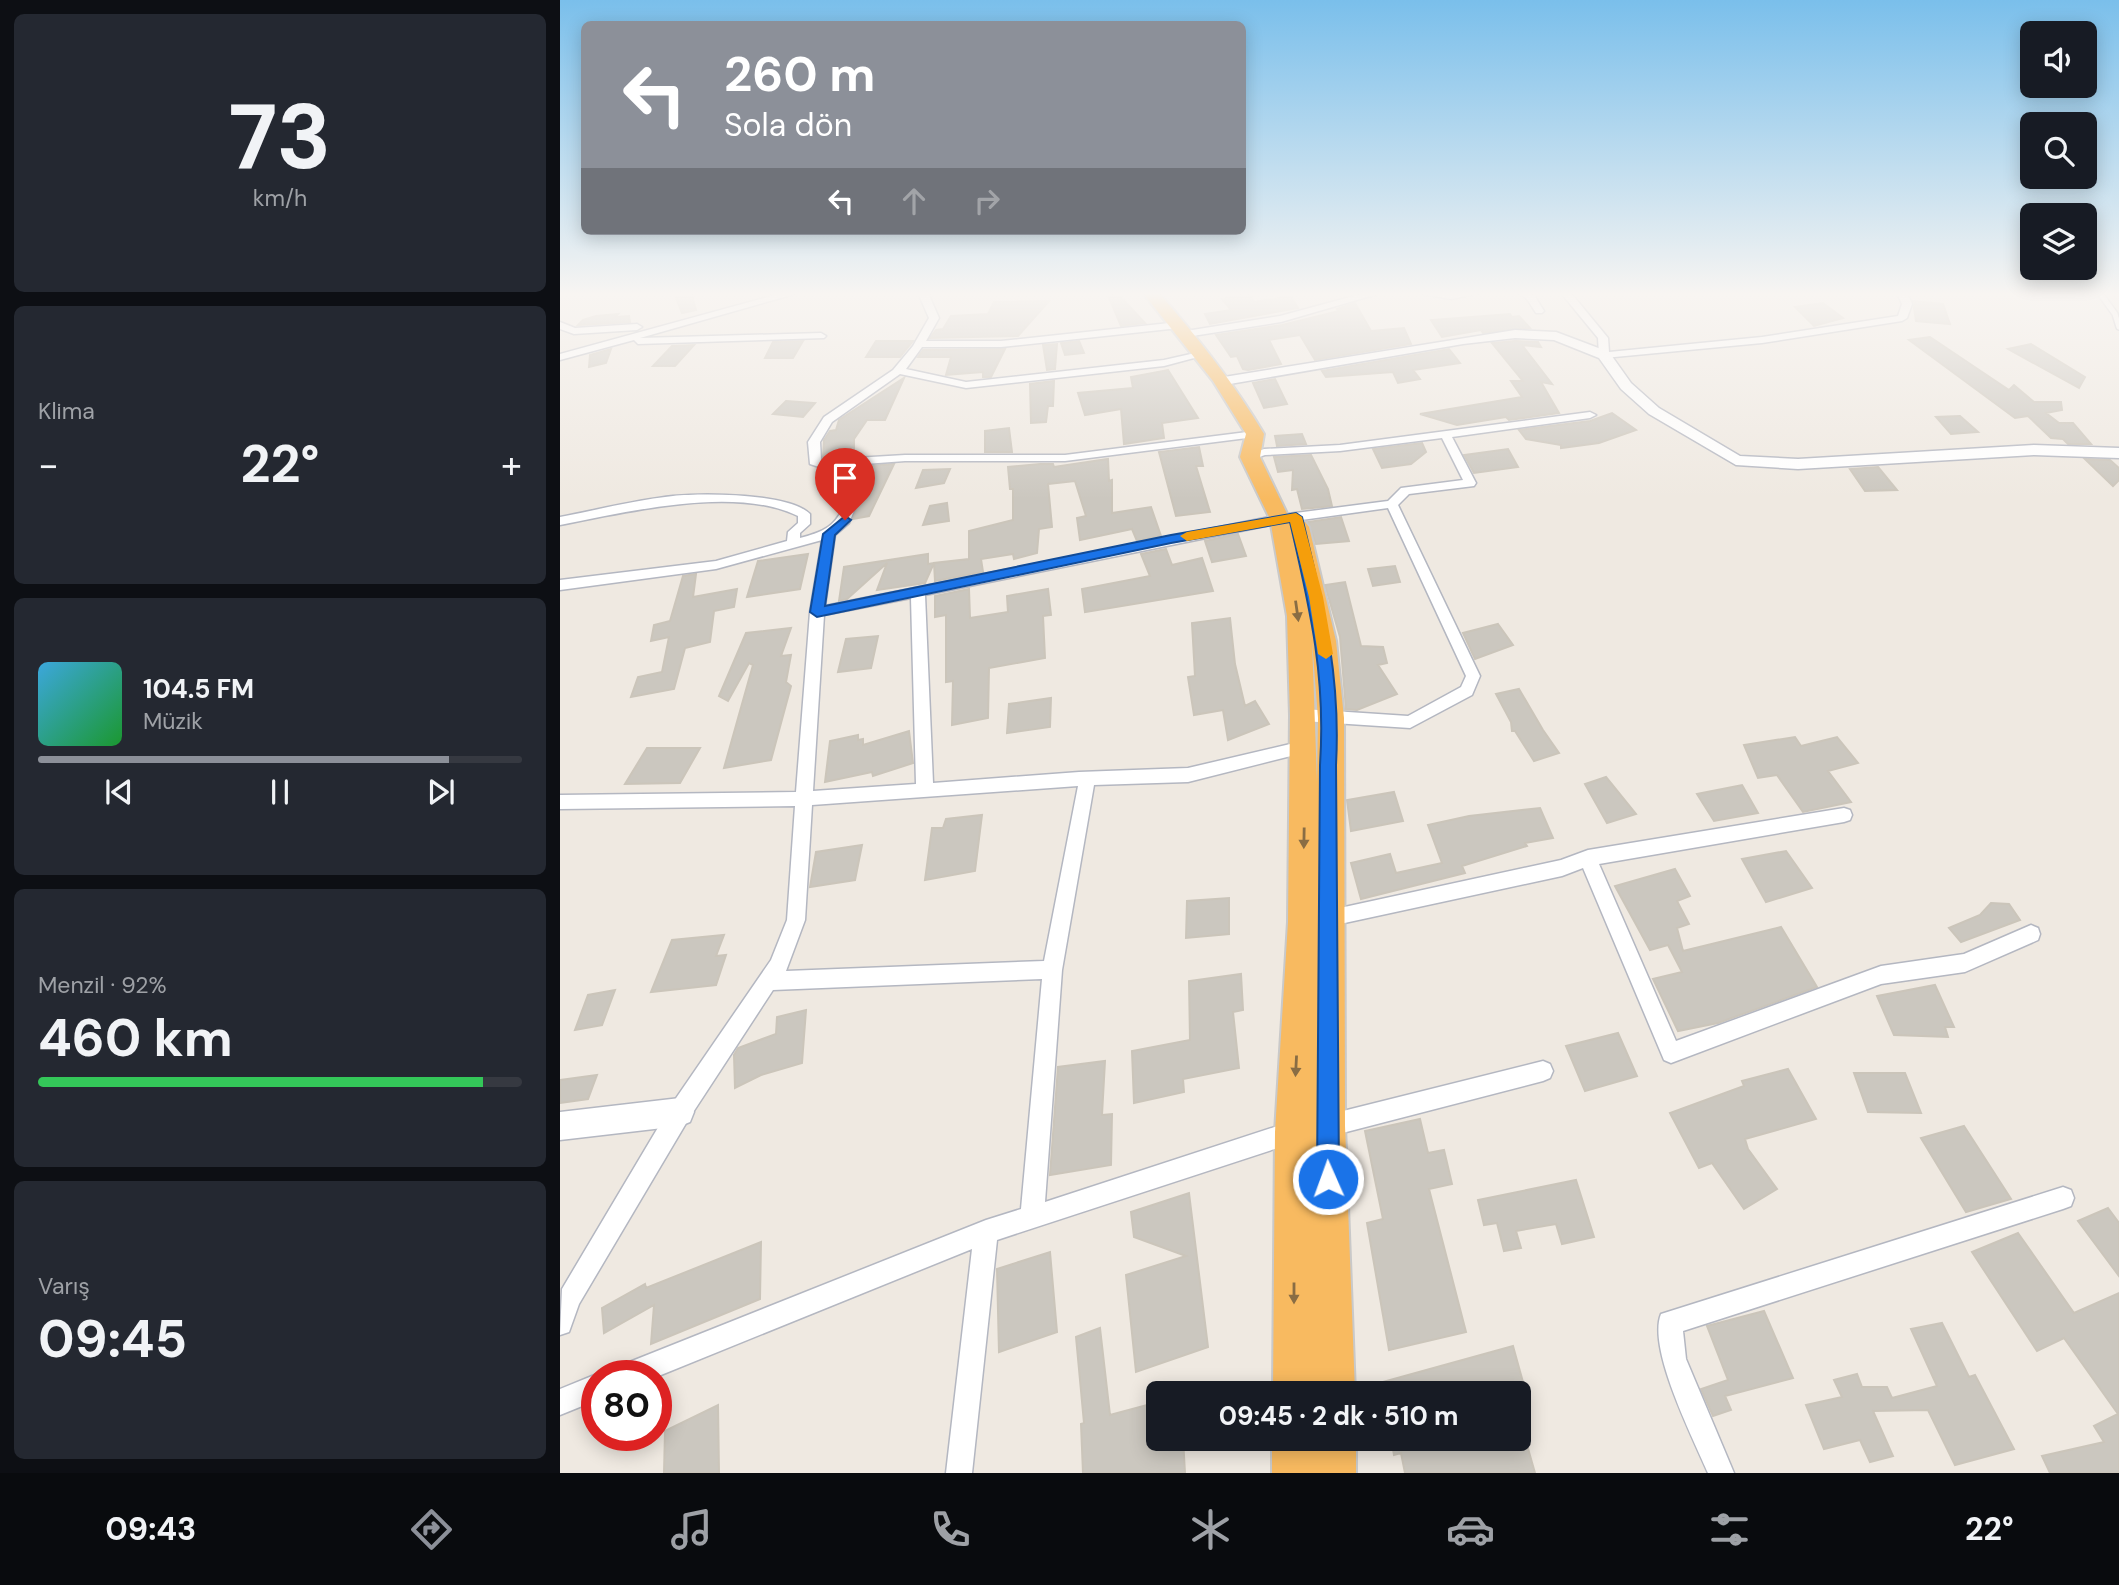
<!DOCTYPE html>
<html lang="tr">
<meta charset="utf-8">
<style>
:root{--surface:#171b24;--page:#242831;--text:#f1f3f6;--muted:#9ea1a6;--line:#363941;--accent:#8c9099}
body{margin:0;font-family:"DM Sans",sans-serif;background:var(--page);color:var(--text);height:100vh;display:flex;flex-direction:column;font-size:26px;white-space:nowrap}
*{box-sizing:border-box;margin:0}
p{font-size:23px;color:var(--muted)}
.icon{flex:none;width:38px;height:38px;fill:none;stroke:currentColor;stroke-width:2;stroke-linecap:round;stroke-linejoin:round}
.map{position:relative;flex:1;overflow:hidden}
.details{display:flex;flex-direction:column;gap:14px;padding:14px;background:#0d0f14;width:560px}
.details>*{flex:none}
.top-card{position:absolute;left:21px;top:21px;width:665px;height:214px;border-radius:10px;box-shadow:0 4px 18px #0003;background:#8c9099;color:#fff;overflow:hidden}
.tools{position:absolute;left:1460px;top:21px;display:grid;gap:14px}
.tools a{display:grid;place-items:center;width:77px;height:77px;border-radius:10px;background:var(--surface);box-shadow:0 4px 18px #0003;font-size:35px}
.speed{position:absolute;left:21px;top:1360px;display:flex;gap:14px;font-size:35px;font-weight:700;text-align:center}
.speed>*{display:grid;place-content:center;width:91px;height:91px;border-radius:50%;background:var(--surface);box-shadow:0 4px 18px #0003;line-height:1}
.speed .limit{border:10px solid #d22;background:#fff;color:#111}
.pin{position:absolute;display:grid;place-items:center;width:60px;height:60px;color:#fff;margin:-72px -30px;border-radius:50% 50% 50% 0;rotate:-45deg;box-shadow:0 0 7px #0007}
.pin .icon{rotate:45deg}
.me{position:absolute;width:77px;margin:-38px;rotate:358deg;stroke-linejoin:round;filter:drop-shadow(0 0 5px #0008)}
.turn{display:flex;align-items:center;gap:24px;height:147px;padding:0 28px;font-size:32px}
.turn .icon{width:91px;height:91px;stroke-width:2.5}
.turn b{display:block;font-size:49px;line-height:60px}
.lanes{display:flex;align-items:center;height:66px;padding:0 28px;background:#0003;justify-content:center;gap:35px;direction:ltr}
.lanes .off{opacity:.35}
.big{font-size:52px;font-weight:700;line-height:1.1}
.details .widget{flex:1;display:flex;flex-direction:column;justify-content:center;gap:10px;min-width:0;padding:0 24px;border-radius:10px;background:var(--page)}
.details .dial{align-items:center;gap:0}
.dial b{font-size:91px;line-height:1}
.song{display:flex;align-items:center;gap:21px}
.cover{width:84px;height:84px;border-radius:10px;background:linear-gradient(135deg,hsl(200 70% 55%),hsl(130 70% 35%))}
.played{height:7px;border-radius:4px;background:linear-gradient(90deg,var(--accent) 85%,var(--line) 85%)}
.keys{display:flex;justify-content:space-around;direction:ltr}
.heat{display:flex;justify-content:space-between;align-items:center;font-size:38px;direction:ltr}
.charge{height:10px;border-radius:5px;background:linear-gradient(90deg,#34c759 92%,var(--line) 0)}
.trip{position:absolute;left:586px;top:1381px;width:385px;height:70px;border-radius:10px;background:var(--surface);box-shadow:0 4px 18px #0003;font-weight:700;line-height:70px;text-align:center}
.dock{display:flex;height:112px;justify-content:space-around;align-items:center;background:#090b0e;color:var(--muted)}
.dock .icon{width:49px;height:49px}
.dock .active{color:var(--accent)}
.dock b{font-size:32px;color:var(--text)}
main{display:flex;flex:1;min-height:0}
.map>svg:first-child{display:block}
.building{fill:#cbc7bf;stroke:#cbc5ba;stroke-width:2}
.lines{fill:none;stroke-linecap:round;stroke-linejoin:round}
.service-casing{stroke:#b4b7c1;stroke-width:8}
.minor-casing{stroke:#b4b7c1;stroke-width:3}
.tertiary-casing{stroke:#b4b7c1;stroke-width:3}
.trunk-casing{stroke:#c9c9c9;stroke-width:4}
.service{stroke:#fff;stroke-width:5}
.minor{fill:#fff;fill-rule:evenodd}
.tertiary{fill:#fff;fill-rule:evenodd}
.trunk{fill:#f8ba60;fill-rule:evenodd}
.oneway{fill:#896d44}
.route{fill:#1a73e8;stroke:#114b97;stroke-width:2}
.slow{fill:#f59e0b}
</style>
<main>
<section class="details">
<div class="widget dial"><b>73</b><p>km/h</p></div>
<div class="widget"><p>Klima</p>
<div class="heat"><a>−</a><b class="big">22°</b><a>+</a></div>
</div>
<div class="widget">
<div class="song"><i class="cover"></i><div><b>104.5 FM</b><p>Müzik</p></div></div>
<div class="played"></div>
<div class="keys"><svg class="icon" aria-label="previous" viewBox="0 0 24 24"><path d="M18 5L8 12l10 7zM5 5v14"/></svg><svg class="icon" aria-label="pause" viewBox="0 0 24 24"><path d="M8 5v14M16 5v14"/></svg><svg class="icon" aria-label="next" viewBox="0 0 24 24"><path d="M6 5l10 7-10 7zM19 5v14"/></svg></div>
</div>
<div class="widget"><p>Menzil · 92%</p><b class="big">460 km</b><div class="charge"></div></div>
<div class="widget"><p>Varış</p><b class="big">09:45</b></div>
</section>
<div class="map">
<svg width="1559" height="1473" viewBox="0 0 1559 1473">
<rect width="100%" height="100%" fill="#efe9e1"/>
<path class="building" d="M547,293H557L585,323L561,326Z
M690,294L694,302L731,296L738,308L650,324L645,314L671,310L662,299Z
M132,295L136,310L122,313L116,298Z
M489,301L458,336L370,338L376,330L383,329L391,316L428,314L434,302Z
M1353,301L1383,304L1390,324L1356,321Z
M795,303L811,331L844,328L851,344L755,360L740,335L709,340L721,364L688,370L683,369L677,356L671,357L656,335L722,325L779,311L777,309Z
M1263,303L1283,318L1254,326L1235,307Z
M58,314L55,317L69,316L70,322L18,325L23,320L36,316Z
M950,314L952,317L959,316L970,328L923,333L921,330L882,337L871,320Z
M1370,337L1449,390L1454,385L1474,402H1501L1502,410L1486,413L1499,423H1513L1531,444H1508L1503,439L1491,438L1468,416L1455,418L1349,340Z
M243,341L233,358H205L213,342Z
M316,341H353L340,357H306Z
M519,341L524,353L505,355L501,343Z
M955,341L978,342L981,347L962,345L992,384L981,382L999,413L949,420L946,417L897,425L860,414L962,397L951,381H963L932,343Z
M497,344L495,369L487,370L483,345Z
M1471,344L1525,377L1519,388L1448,349Z
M134,345L115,366H93L112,346Z
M51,349L46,363L29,367L30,355Z
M445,349L431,377H423V372L386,375L391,357H358L363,350Z
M889,349L900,363L853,370L860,379L838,383L833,372L766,377L762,371Z
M608,370L638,418L602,423L604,438L564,444L561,409L525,415L518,393L573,388L571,377Z
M344,378L325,420H307L294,439V455L263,457L264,440L270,431L276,430L279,420Z
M715,379L727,404L704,408L693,383Z
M494,381L493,406H488L486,422L471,423L470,384Z
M226,401L255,403L243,417L213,414Z
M1052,413L1076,430L1039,443L1001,448V445L966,439L959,430L1030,421Z
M1400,416L1418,432L1391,434L1376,417Z
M449,428L452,452H425V431Z
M742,434L746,444L717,446L715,436Z
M862,443L866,452L851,464L822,468L813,449Z
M639,447L643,466H636L650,512L616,516L599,452Z
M948,449L958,467L914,473L904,455Z
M751,455L768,489L772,506L742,509L737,489L732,490L733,470L718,472L714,457Z
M548,459L549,481L552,480V513L591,507L601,536L577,541L572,529L520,540L517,518L526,516L515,481L488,484L492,527L479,529L477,553L454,559L453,554L421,559L423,572L375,581L374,563L409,559V531L453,520V489H450L448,467L480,464H493L494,467Z
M1525,459L1550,460L1559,468V480L1553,486Z
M334,464L309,516L293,519L299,502L293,490L294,479H288L284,472L287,468Z
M1318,467L1337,490L1305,491L1290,469Z
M390,469L384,483L356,488L363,470Z
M387,503L389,521L363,525L370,506Z
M781,517L789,541L756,544L748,522Z
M678,534L686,556L652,562L645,541Z
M606,549L612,565L642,558L653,591L525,612L522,589L590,576L581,554Z
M248,554L240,589L187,597L198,561Z
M368,554V564L374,563L365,583L317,590L327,563L287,599L279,601L284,567Z
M835,566L840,582L813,586L808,569Z
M136,574L133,597L177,589L174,607L154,611L150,642L125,648L114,689L71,697L78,677L102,672L109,637L91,641L94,625L110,621L123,576Z
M785,582L801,646L823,647L827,663L818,665L837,694L797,710L786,709L780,637L765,585Z
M409,589L410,618L448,612L447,596L488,589L491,615L483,616L485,658L429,668L428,718L392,725L393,681L386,682V615L375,617V596Z
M670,618L675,664L685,706L695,701L709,724L668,740L663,710L634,715L628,677L635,676L632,623Z
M938,624L953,645L915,659L903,633Z
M231,628L221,656L231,655L226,682L231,686L211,760L164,768L193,665L189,663L168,701L159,696L186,633Z
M318,636L311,668L278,672L286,639Z
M959,689L983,730L999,753L974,761L955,731H952L951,722L936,694Z
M491,698L490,727L447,733L449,704Z
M349,731L353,763L313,776L312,772L265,782L270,741L298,735V740L303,739V745Z
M1235,737L1241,746L1277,737L1298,763L1268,771L1291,802L1243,812L1217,775L1198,778L1184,745Z
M87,748H140L120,783L65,784Z
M1046,777L1076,814L1047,823L1025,784Z
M1182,785L1198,813L1154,821L1137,794Z
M834,792L843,821L791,831L787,800Z
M980,808L993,838L965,843L967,846L902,866L905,873L801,899L791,863L830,854L836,873L882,863L868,825L909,816Z
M422,815L415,871L365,880L372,828H383L386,819Z
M302,845L295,880L250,887L256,852Z
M1226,851L1252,888L1206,902L1182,859Z
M1115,869L1130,896L1117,901L1129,924L1117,928L1123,951L1221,927L1257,987L1158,1023L1118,1031L1093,979L1122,972L1108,945L1090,950L1055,886Z
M669,898V934L626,938L627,901Z
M1431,903L1449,904L1460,920L1401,942L1389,928L1420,915Z
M164,935L156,956L166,955L156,985L91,992L112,940Z
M681,974L683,1010L673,1012L679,1068L623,1079L624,1092L574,1103L572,1051L630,1040L629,981Z
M1375,985L1394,1027H1385L1388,1037L1334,1035L1317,996Z
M55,990L42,1025L15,1030L28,995Z
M246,1010L242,1063L201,1075L175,1088L174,1055L178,1048L216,1034L217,1017Z
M1058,1033L1077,1076L1025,1091L1006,1046Z
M545,1061L542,1115L552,1114L551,1165L490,1175L498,1067Z
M1228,1069L1256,1119L1185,1139L1188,1149L1217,1189L1184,1209L1152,1163L1139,1168L1110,1113L1184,1086L1182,1081Z
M1294,1073H1345L1361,1113L1308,1112Z
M37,1075L28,1099L0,1103V1080Z
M860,1119L868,1153L884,1150L892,1184L869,1189L906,1332L829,1350L807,1223L823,1219L805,1131Z
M1404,1126L1451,1199L1406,1212L1361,1138Z
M1016,1180L1034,1237L1002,1244L996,1224L956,1231L961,1248L944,1251L937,1223L924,1225L918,1200Z
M629,1193L648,1347L576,1372L566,1275L626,1256L574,1237L571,1212Z
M1548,1208L1559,1223V1276L1518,1221Z
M1458,1233L1514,1313L1559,1293V1473H1490L1482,1456L1544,1442L1534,1426L1558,1414L1504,1338L1477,1351L1412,1252Z
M201,1242L200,1299L91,1344L94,1305L44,1333L42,1308L85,1284L86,1288Z
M490,1252L497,1332L439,1352L437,1269Z
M1204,1311L1233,1378L1165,1396L1171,1410L1153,1416L1141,1389L1168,1380L1147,1326Z
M1382,1323L1409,1377L1415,1375L1454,1449L1395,1465L1368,1410L1313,1411L1333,1456L1310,1462L1300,1440L1264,1449L1246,1405L1282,1397L1274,1380L1297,1374L1302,1387H1327L1332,1398L1377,1386L1351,1329Z
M540,1328L550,1415L598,1402V1438H623L625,1473H523L521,1424L524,1423L516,1337Z
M953,1346L966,1393H801V1388Z
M158,1405L159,1473H104L105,1431Z
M831,1438H965L975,1473H845L841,1453L834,1455Z"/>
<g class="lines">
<g class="service-casing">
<path id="service" d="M1542,296L1555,314L1559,327"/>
</g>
<g class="minor-casing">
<path id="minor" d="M222,293H238L80,338L261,333L266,336L264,338L78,344L74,340L0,360V354Z
M358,293H368L379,318L366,341H441L619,322L624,325L619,328L441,347H362L346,369L406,382L604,360L644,351L649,354L604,366L406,388L340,374L272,422L260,442L261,460L345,455H505L695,431L701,434L695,437L505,461H345L278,466L297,503L289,523L275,535L265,606L720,515L828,501L841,488L903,480L882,438L780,451L705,455L690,460L684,457L704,449L780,445L1030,412L1036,415L1030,418L892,437L916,483L914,486L849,494L838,505L920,676L912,695L850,728L743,721L735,715L743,709L848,716L901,687L906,676L828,508L720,523L365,595L373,783L519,772L628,768L743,741L749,743L751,747L749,751L743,753L628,782L534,785L502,970L485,1202L733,1121L741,1124L744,1132L741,1140L733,1143L437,1240L412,1473H386L412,1249L96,1377L55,1376L58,1367L67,1363L426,1220L461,1209L482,979L213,990L128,1120L19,1304L9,1332L0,1335L2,1289L112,1104L211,960L227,920L235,806L0,809V795L236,792L250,612L262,540L156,569L0,590V580L156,561L227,541L228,532L238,523V516C175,485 67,512 0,525V517C37,510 75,500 113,496C144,493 228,493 250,514V524L240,533V538C263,532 276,527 285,503L268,470L250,464L248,442L264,417L333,370L353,346L369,318ZM351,598L356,784L253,791L264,615ZM518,786L484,961L226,971L245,920L252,805Z
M805,293H821L721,322L626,337L621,334L626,331L720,316Z
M857,293H920L891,299Z
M959,293L974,295L984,311L982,313H976L967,299Z
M1001,293H1011L1048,338L1049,352L1202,337L1338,316L1342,304L1337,293H1347L1352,304L1347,318L1342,321L1202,343L1044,358L1039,355L1038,338Z
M0,322L15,328L77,324L82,327L77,330L14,334L0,329Z
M1284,808L1290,810L1292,815L1290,820L1284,822L1039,864L1116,1041L1321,966L1404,954L1471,925L1478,928L1480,934L1478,940L1405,972L1321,984L1111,1063L1104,1060L1023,868L1002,876L766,927L759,925L757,919L759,913L766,911L1001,860L1028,850Z
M983,1061L990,1064L993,1071L990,1078L983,1081L767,1137L759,1134L756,1126L759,1118L767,1115Z
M1503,1187L1511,1190L1514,1198L1511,1206L1503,1209L1123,1331L1126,1359L1174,1473H1148C1133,1438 1087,1348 1101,1314Z
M37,1374L40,1376H37V1400L0,1415V1389Z"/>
</g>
<g class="tertiary-casing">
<path id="tertiary" d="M955,330L996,332L1049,352L1071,383L1099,408L1180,456L1238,459L1474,445L1559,448V458L1474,455L1238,469L1176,465L1089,414L1061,389L1039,358L994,340L955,338L903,344L664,385L657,381L664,377Z
M120,1098L130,1102L134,1112L130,1122L120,1126L0,1140V1112Z"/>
</g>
<g class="trunk-casing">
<path id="trunk" d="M583,293H599C638,338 674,383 704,434L700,457L731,522H745L749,527L776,641L784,718L785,1126L795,1393H713L715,1132L728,922L730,715L727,616L710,519L680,457L686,434L653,381ZM752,641L758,718L757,782Z
M712,1438H796V1473H712Z"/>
</g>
<use href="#service" class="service"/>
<use href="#minor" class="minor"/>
<use href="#tertiary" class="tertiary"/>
<use href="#trunk" class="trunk"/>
</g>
<defs><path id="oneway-solid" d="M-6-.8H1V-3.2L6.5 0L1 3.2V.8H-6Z" transform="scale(1.75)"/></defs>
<g class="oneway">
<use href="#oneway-solid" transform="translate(737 611) rotate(82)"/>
<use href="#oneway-solid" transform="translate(744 838) rotate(91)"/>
<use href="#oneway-solid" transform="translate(736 1066) rotate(93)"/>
<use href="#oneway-solid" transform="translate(734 1293) rotate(90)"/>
</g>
<linearGradient id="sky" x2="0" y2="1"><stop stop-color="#7abfeb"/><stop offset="0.59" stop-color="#f8f5f2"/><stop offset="1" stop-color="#f8f5f2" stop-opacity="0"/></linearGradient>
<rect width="1559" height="499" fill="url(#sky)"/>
<path class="route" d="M736,513L742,517C763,605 781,674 776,765L779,1179L776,1187L768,1190L760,1187L757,1179L760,765C766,675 750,609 730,522L611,543L257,617L250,612L263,534L285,516L291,520L275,535L265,606L611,535Z"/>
<path class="slow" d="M736,513L742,517L763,597L773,654L766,659L758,654L749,597L730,522L627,541L620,536L627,532Z"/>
</svg>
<div class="tools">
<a><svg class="icon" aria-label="sound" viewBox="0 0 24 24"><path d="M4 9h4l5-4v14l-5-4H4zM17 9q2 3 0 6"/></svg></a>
<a><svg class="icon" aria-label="search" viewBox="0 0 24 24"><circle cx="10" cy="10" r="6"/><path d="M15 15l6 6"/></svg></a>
<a><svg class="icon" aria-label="layers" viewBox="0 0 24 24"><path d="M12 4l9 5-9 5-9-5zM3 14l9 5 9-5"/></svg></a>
</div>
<div class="speed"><div class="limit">80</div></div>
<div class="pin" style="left:285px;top:520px;background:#d93025"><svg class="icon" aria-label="arrive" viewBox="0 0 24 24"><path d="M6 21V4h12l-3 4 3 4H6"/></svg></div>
<svg class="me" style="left:768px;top:1179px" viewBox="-20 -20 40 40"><circle r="17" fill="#1a73e8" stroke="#fff" stroke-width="3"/><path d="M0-11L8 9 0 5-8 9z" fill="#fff"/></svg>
<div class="trip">09:45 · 2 dk · 510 m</div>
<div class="top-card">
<div class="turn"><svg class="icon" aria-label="left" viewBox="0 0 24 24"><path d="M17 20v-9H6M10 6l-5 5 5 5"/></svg><div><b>260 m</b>Sola dön</div></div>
<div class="lanes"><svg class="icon" aria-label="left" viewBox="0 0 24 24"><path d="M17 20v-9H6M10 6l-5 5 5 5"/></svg><svg class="icon off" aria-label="ahead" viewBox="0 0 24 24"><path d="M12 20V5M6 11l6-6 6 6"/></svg><svg class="icon off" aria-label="right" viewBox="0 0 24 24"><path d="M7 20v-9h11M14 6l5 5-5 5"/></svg></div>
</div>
</div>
</main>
<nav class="dock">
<b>09:43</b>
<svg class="icon active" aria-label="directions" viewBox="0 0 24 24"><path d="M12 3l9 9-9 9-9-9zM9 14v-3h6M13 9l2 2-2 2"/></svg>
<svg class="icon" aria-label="music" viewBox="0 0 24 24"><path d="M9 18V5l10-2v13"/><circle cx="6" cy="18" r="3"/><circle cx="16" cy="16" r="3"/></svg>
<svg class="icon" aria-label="phone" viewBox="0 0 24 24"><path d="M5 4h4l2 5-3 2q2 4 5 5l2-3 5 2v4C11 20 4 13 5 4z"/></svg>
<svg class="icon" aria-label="climate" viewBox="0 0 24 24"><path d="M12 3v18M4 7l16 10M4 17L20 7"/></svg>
<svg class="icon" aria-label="car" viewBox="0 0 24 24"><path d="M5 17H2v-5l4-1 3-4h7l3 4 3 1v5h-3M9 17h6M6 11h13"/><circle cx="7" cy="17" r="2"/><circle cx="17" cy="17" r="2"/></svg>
<svg class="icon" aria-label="filters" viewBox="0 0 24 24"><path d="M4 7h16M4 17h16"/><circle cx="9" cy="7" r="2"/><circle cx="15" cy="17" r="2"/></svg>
<b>22°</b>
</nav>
